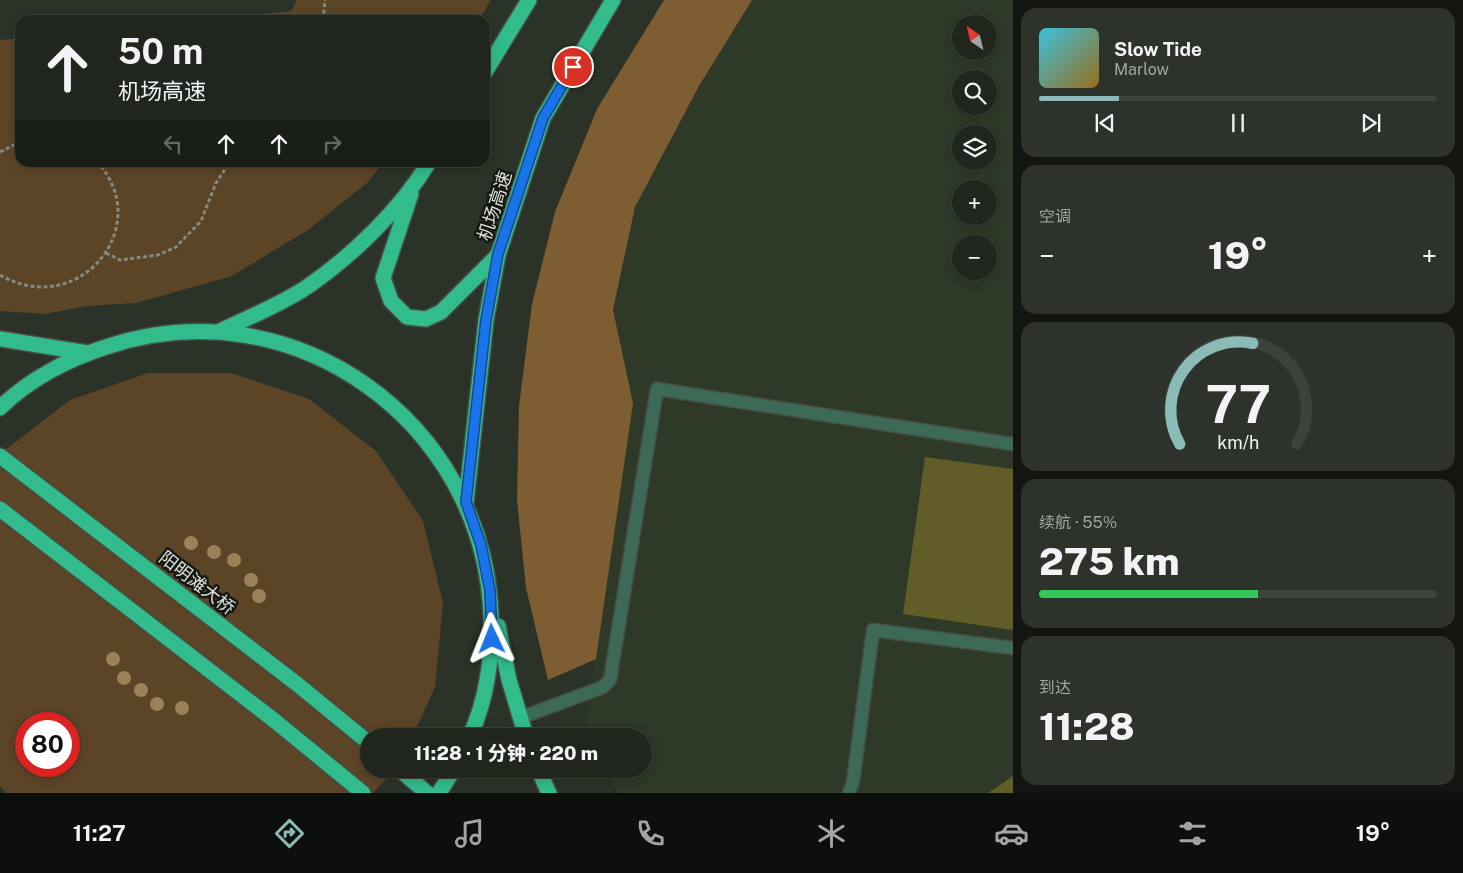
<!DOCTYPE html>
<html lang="zh">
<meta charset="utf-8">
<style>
:root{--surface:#20261d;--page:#2d322a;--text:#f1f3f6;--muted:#a2a5a4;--line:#3d433b;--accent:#8bbbb9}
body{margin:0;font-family:"Public Sans","Noto Sans SC",sans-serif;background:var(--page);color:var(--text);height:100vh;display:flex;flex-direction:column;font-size:19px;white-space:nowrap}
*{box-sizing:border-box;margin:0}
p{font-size:16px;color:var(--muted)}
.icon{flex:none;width:28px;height:28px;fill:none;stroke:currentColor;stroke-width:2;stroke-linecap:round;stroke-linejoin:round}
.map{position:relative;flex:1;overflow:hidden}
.panel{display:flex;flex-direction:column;gap:8px;padding:8px;background:#121510;width:450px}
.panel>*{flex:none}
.top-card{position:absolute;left:15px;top:15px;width:475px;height:152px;border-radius:15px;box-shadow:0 2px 12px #0003,0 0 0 1px var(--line);background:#20261d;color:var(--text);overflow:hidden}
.needle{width:32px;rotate:325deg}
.fabs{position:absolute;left:952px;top:15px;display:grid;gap:10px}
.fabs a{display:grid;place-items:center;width:45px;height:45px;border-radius:50%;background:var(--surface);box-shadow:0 2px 12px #0003,0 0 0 1px var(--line);font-size:25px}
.speed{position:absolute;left:15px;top:712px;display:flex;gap:10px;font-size:25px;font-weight:700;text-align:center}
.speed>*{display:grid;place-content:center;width:65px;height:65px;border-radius:50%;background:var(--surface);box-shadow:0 2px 12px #0003,0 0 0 1px var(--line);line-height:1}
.speed .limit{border:8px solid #d22;background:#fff;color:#111}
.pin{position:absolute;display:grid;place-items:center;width:42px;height:42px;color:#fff;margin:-21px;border:2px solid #fff;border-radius:50%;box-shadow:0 1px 5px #0007}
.me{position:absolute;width:55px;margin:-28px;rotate:358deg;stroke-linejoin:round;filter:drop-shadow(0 0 4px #0008)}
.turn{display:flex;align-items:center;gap:18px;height:105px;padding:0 20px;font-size:22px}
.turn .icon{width:65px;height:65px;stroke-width:2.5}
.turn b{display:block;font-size:35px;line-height:42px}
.lanes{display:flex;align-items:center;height:48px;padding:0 20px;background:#0003;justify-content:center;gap:25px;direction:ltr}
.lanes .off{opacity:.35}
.big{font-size:38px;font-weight:800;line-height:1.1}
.panel .card{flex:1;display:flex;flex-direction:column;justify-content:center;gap:8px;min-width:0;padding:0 18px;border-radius:15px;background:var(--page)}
.panel .dial{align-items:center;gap:0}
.dial svg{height:130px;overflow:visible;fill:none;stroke:var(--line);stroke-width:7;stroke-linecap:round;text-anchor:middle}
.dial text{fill:var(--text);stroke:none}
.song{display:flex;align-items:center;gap:15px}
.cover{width:60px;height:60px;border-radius:8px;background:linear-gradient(135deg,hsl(190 70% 55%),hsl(40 70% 35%))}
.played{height:5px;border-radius:2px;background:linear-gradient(90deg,var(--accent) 20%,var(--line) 20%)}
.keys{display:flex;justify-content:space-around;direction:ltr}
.heat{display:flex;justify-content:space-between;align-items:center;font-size:28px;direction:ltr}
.charge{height:8px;border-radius:4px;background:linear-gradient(90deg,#34c759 55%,var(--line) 0)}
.trip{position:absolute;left:360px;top:728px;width:292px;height:50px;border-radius:25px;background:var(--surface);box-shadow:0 2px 12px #0003,0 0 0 1px var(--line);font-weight:800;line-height:50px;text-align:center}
.tab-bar{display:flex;height:80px;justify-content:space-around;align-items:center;background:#0d0f0c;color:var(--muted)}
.tab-bar .icon{width:35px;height:35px}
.tab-bar .selected{color:var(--accent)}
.tab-bar b{font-size:22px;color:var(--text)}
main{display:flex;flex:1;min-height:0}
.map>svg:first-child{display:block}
.built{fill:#2e3928;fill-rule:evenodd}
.green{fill:#5c4426;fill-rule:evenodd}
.forest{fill:#7e5d32}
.building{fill:#625c28}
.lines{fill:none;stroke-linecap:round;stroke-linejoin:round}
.minor-casing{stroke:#474e44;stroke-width:15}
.highway-casing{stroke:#474e44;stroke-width:18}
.path{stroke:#848a81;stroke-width:3;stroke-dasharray:4 2.5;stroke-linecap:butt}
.minor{stroke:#3c6a57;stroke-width:12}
.highway{stroke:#32bb8d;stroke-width:15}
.tree{fill:#9d8259}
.route-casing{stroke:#114b97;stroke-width:12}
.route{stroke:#1a73e8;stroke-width:9}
.labels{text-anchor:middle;stroke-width:5;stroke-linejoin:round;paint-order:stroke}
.street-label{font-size:18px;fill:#dde2db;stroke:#151813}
</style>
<main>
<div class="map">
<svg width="1013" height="793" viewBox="0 0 1013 793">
<rect width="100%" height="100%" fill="#2b3227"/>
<path class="built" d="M752,0H1013V793H617L606,769H644V736H590L585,727L633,403L613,310L635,207L699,86ZM961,24H989V51H961ZM961,79H989V106H961ZM961,134H989V161H961ZM961,189H989V216H961ZM961,244H989V271H961Z"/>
<path class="green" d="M297,0H491L479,20H202L291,11Z
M20,38V162L383,163L367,183L308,230L232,276L136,303L87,306L45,314L0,311V40Z
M148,373H231L309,399L376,451L423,521L443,603L435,687L413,736H369V769H396L373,793H6L0,786V457L4,451L70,400ZM26,724H69V766H26Z"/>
<path class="forest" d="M664,0H752L699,86L635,207L613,310L633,403L596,659L548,680L526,588L517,500L519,406L532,304L555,212L597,109Z"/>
<path class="building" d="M925,457L1013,469V630L903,614Z
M1013,776V793H988Z"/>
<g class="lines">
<g class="minor-casing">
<path id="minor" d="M520,718L603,687L610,680L657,389L1013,444
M849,793L853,782L873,630L1013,648"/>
</g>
<g class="highway-casing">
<path id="highway" d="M485,72L529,0
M411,194L383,278L391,301L407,317L426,319L441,312L498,255
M218,332C247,318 280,305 307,287C352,256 401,209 429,162
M0,339L88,353
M0,408C28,380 68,359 106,347C292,284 484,421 491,616C493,655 487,699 470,736
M0,456L297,684L369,743
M466,502L486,320L498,255L543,118L613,0
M0,509L275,721L363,793
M498,626L509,680L526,736
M399,769L427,793
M538,769L549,793
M439,793L454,769"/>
</g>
<path class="path" d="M323,20L325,0
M0,152L20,142
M106,253L120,260L158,255L176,247L201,221L216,183L230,162
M0,275C80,321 156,224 97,162"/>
<use href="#minor" class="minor"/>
<use href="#highway" class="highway"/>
</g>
<g class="tree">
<circle cx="191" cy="543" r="7"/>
<circle cx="214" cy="552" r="7"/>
<circle cx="234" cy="560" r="7"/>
<circle cx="251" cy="580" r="7"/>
<circle cx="259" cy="596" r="7"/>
<circle cx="113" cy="659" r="7"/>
<circle cx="124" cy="678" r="7"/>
<circle cx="141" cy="690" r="7"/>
<circle cx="157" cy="704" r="7"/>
<circle cx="182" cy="708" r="7"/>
</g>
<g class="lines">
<g class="route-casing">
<path id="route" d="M492,639L490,590L481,545L466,502L486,320L498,254L543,118L573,67"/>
</g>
<use href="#route" class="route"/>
</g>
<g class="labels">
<g class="street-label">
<text transform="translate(495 206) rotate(-72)" y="6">机场高速</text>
<text transform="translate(197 583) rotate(38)" y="6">阳明滩大桥</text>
</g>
</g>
</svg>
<div class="fabs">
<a><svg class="needle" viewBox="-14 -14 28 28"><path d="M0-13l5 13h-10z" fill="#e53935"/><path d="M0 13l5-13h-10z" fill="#a2a5a4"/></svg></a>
<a><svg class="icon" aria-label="search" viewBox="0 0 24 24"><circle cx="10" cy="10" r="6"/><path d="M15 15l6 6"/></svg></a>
<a><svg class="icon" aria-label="layers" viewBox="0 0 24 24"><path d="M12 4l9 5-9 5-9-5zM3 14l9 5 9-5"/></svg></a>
<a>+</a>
<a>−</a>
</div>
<div class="speed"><div class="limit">80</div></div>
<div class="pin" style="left:573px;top:67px;background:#d93025"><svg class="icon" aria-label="arrive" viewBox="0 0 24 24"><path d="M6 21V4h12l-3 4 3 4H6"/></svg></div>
<svg class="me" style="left:492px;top:639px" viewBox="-20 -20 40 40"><path d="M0-17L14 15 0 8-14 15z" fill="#1a73e8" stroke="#fff" stroke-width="4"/></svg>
<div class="trip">11:28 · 1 分钟 · 220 m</div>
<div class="top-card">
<div class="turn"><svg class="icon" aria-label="ahead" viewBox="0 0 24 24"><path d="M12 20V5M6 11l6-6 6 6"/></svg><div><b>50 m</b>机场高速</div></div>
<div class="lanes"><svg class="icon off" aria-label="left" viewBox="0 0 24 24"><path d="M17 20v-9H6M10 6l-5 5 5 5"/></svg><svg class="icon" aria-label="ahead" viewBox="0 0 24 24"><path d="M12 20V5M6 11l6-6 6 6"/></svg><svg class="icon" aria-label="ahead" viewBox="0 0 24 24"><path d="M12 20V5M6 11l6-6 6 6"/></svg><svg class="icon off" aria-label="right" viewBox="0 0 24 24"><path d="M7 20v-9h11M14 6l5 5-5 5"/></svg></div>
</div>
</div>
<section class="panel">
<div class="card">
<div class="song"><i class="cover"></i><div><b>Slow Tide</b><p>Marlow</p></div></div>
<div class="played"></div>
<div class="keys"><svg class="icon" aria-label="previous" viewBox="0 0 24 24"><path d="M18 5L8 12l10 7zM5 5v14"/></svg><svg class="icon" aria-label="pause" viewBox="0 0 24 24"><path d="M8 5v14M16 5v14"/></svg><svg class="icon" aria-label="next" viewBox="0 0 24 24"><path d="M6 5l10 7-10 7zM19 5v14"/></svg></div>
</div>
<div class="card"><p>空调</p>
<div class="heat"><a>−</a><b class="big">19°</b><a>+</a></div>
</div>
<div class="card dial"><svg viewBox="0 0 100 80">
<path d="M14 69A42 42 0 1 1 86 69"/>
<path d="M14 69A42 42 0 0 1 59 7" stroke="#8bbbb9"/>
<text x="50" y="56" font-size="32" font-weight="700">77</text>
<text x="50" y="72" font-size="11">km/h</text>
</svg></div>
<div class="card"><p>续航 · 55%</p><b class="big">275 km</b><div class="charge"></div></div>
<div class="card"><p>到达</p><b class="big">11:28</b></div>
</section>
</main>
<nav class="tab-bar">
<b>11:27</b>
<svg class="icon selected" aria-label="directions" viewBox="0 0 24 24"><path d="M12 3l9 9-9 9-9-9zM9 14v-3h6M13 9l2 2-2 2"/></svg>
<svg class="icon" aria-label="music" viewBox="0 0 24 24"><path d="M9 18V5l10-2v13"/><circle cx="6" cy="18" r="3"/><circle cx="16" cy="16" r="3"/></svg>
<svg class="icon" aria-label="phone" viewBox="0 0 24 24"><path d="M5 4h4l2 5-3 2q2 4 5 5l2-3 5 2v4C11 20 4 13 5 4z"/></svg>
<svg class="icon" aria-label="climate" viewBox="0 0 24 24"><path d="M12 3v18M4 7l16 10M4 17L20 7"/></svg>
<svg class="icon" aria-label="car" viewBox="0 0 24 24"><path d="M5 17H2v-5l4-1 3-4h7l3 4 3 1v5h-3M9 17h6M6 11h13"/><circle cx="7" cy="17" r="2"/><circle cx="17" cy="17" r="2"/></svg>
<svg class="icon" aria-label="filters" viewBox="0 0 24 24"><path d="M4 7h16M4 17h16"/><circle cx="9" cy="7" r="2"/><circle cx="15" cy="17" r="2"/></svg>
<b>19°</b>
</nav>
